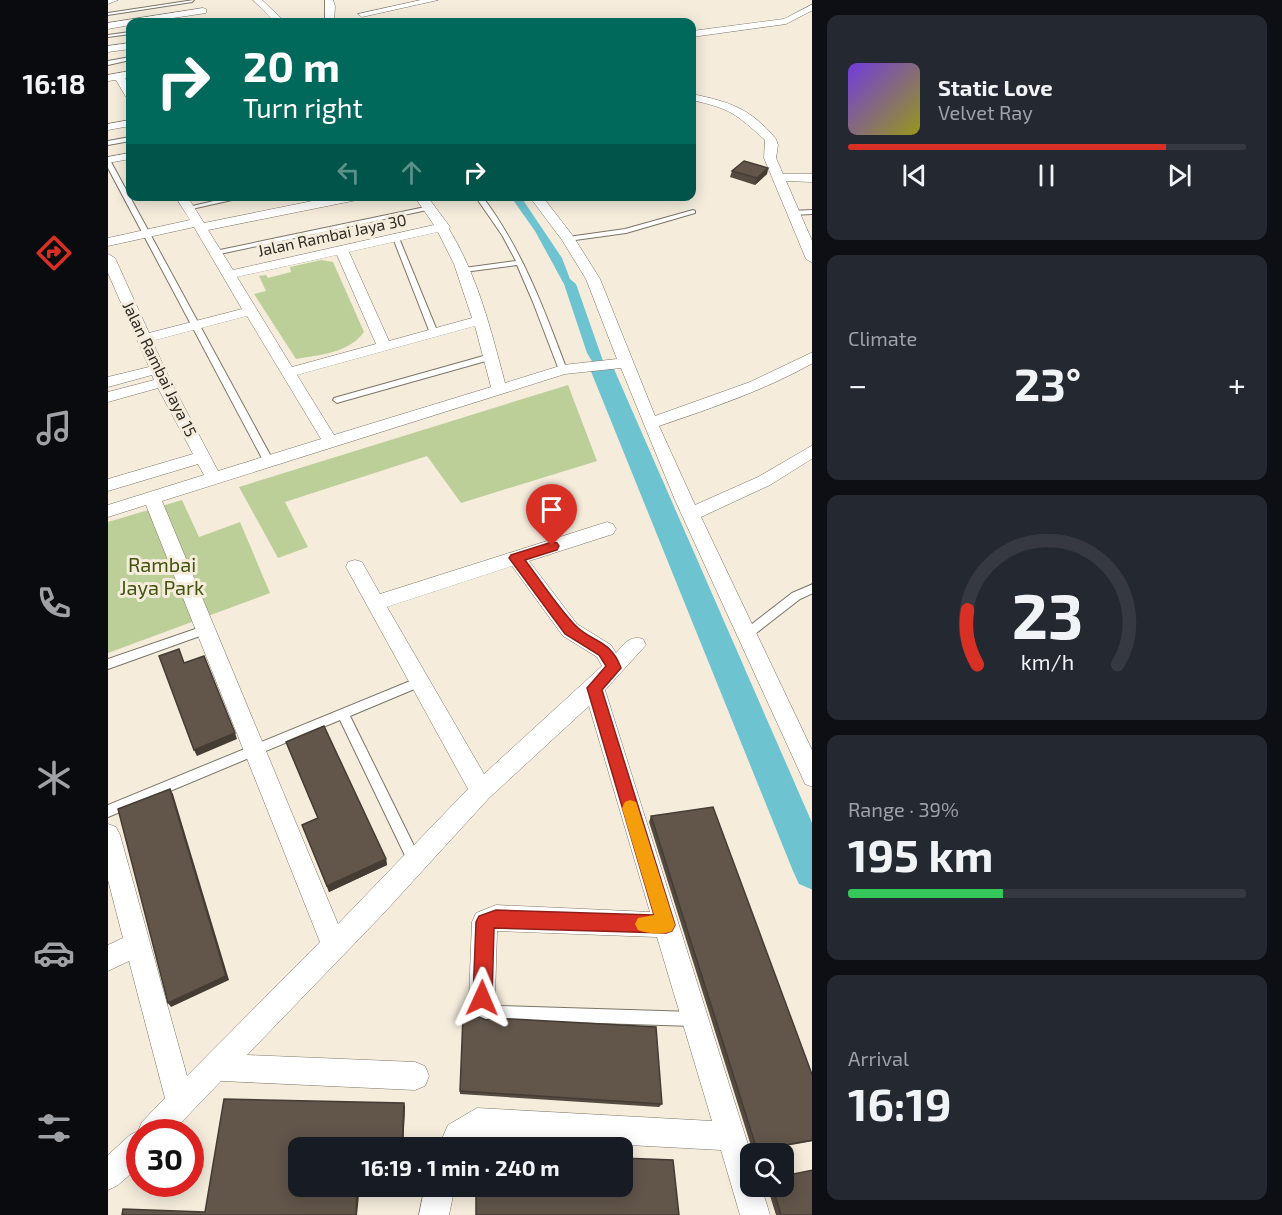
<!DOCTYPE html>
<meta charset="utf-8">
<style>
:root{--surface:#171b24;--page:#242831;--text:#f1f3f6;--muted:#9ea1a6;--line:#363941;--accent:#d93025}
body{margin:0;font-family:"Exo 2",sans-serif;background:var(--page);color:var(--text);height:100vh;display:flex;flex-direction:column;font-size:22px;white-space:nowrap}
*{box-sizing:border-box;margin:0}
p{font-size:20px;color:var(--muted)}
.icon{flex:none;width:33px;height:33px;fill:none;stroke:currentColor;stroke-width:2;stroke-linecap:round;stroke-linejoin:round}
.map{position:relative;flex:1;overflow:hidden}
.details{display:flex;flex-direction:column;gap:15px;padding:15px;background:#0d0f14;width:470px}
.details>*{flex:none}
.top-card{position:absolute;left:18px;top:18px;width:570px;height:183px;border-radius:12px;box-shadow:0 3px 15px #0003;background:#00695c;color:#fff;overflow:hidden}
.buttons{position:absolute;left:632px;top:1143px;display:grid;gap:12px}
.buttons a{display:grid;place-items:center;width:54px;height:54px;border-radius:12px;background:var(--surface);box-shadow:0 3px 15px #0003;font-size:30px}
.speed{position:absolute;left:18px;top:1119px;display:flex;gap:12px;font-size:30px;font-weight:700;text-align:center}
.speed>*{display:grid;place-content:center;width:78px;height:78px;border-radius:50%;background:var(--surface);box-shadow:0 3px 15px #0003;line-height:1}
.speed .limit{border:9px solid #d22;background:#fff;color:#111}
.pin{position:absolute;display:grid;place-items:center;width:51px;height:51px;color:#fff;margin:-62px -26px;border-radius:50% 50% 50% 0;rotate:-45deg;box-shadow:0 0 6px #0007}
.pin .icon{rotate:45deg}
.me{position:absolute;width:66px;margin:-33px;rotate:1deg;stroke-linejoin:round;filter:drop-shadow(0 0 4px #0008)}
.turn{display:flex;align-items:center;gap:21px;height:126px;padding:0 18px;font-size:27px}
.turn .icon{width:78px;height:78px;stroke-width:2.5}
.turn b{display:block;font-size:42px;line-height:51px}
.lanes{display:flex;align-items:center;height:57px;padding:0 18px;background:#0003;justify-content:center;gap:30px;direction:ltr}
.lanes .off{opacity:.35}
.big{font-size:45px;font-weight:700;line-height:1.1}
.details .tile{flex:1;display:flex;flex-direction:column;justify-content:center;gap:9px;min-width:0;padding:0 21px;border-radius:12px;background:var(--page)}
.details .dial{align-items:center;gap:0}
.dial svg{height:156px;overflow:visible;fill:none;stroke:var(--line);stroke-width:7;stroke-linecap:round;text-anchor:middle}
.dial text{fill:var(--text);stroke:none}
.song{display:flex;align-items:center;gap:18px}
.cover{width:72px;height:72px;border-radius:9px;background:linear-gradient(135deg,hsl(260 70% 55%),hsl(60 70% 35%))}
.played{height:6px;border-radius:3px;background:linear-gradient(90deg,var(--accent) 80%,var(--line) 80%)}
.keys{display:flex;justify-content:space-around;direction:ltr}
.heat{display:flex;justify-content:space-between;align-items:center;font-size:33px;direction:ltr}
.charge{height:9px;border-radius:4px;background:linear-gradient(90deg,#34c759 39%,var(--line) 0)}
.trip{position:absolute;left:180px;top:1137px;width:345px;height:60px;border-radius:12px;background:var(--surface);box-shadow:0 3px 15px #0003;font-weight:700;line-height:60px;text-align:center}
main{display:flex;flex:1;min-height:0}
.menu{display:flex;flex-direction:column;width:108px;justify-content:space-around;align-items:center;background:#090b0e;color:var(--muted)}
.menu .icon{width:42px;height:42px}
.menu .current{color:var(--accent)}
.menu b{font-size:27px;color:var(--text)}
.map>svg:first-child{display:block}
.green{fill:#bdcf98}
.water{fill:#6ec3d0}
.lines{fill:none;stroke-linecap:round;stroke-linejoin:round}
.river{fill:#6ec3d0;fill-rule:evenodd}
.service-casing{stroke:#7c7466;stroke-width:2}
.minor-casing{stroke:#7c7466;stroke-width:1}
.service{fill:#fff;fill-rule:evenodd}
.minor{fill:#fff;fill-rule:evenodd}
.wall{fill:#544a40}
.shaded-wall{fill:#453c34}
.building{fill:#62564b;stroke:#453c34;stroke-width:1.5}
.route{fill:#d93025;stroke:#8d1f18;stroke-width:1.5}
.slow{fill:#f59e0b}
.labels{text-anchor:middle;stroke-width:6;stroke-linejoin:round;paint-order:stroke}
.far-street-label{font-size:16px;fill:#2e2a24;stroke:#f5ecdc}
.park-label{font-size:20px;fill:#435410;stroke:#f5ecdc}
</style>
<main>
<nav class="menu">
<b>16:18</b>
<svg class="icon current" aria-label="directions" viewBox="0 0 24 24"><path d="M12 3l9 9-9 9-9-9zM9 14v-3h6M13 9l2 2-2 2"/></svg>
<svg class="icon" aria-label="music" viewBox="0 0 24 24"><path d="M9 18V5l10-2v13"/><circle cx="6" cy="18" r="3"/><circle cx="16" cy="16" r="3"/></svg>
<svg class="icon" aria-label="phone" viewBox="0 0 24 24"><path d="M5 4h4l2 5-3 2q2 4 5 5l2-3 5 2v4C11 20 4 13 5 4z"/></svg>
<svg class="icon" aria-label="climate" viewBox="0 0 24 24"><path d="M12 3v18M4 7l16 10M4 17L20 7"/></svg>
<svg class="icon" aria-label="car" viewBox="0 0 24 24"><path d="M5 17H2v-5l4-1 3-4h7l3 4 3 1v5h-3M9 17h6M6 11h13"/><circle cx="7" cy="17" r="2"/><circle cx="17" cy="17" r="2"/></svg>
<svg class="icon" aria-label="filters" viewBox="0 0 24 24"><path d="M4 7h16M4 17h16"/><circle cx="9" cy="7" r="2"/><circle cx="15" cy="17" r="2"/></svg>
</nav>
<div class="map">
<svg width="705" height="1215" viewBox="0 0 705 1215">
<rect width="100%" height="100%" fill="#f5ecdc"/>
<path class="green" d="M213,260L225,262L256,332C241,353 211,355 188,359L146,294L158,291L151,276L158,275L160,278L183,272L182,267Z
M460,385L489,461L353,503L319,456L177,502L200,547L170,558L131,487Z
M74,500L91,537L132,522L162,593L0,653V522Z"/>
<path class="water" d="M403,197H413L454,258L462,279L468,284L501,378L495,379L479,353L456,284L427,231Z"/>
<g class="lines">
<path class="river" d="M494,362L503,364L506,369L705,825V890L691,884L685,871L482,369L485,364Z"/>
<g class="service-casing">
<path id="service" d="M86,0L84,2L0,15V13Z
M22,32V34L0,37V35Z
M22,57V60L0,65V61Z
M22,137V141L0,145V141Z
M0,160L3,162L166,462L164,464H158L156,462L0,168Z
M127,196H142L79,210L76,208Z
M367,196H374C414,249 436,309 459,370L458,372H455L451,370L425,302L409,265L356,272L352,270L356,268L408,261L394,235Z
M322,206L324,207V209L107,255L103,253L107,251Z
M585,210L587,211V213L518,233L460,241L457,239L460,237L517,229Z
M705,210V214L684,215L681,213L684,211Z
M288,236L291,238L330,333L329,335H326L322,333L285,238Z
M379,355H382L386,357L385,359L232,402L229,403L225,400L226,398Z
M705,584V593L692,599L643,637H635L634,634L635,631L684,593Z
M99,625L103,626L104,629L103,632L0,669V659Z
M312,677L316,679L318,682L316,685L242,716L312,858L313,862L312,866L307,868L302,866L232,720L0,817V805Z
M379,1002L391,1006L586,1012L591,1014L593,1019L591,1024L586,1026L391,1020L374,1014L372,1009L374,1004Z"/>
</g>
<g class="minor-casing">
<path id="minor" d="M0,0H10L0,4Z
M145,0H154L173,18V22H161L164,19Z
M217,0H225L227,6L226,22H217Z
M313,0H330L254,17L250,14Z
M705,4V10L678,24L584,37V31L676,19Z
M95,8L98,9V13L39,22H22V25L0,29V23Z
M22,43V49L0,52V46Z
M22,71V77L17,78L22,87V98L18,97L8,80L0,81V75Z
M584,94C622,102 642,108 668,139L670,145L668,158L675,174H705V182L678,181L705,243V263L698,259L656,158L657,140C627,113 623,109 584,100Z
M22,120V126L0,130V124Z
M22,153V159L0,163V157Z
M67,196H79L96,223L229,196H255L249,200L100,230L125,270L326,225L306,196H319L342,227L341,229C370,277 383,330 397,383L455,365L509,359L478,279L454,240L421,196H434L465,236L492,279L547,416L642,382L705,352V363C657,390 604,408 551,426L587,505L650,477L705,445V458L662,485L593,517L705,752V787L697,784L694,777L567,500L513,368L457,374L54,501L230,924L360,789L238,567L240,562L247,560L254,562L272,594L499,522L505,524L508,529L505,534L421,561L469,624L503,645L508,653C516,644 522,635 535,639L538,645L497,690L643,1154L642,1186H653L662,1215H632L613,1150L373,1137L359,1148H330L340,1125L369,1108L604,1121L549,937L389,931L387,997L392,1009L388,1018L379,1022L370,1018L361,998L364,922L368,913L388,905L542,912L481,706L381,798L274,915L139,1055L307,1062L317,1066L321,1076L317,1086L307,1090L113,1081L64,1132H32V1166L10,1185L0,1190V1155L22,1135L30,1131L34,1122L57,1098L21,961L0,971V945L15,938L0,880V824L8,827L12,835L79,1076L212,942L38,505L0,517V505L96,475L90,464L0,491V479L85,454L50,388L0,402V392L46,380L44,375L0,387V377L41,367L0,273V254L7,258L41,333L134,309L86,227L0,246V238L82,220ZM330,232L346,264L364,318L281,341L241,252ZM229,255L268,344L184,367L129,277ZM139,316L213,439L110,471L63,382L44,341ZM367,326L383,387L226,435L189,375ZM404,566L455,636L489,657L494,666L376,774L279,607Z
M317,1186H347L341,1215H311Z"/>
</g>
<use href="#service" class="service"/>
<use href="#minor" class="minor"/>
</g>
<path class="wall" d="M660,168L659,174L647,185L622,177L624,171Z
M178,742L278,859L279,865L221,892L194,825L210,819Z
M543,816L705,1077V1141L645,1152L541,822Z
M355,1016L554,1104L551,1107L352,1094Z
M297,1106L293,1196L251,1195L97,1212Z
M659,1186H675L705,1215H668Z"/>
<path class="shaded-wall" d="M660,168L659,174L647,185L649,178Z
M127,733L129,739L89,756L86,750Z
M62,789L65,794L121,980L63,1007L60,1003Z
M278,859L279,865L221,892L219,886Z
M296,1103L297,1106L295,1148H294Z
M249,1193L251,1195L249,1215H248Z"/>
<path class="building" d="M636,161L660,168L649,178L624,171Z
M71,649L76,663L96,656L127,733L86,750L51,656Z
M216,726L278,859L219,886L194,825L210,818L178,742Z
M62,789L118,976L60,1003L10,809Z
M605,807L705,1077V1140L649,1150L543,816Z
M355,1016L371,1017L378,1020L386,1018L548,1027L554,1104L352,1091Z
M116,1099L296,1103L294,1148H190V1186H292V1194L249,1193L248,1215H14L15,1209L97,1212Z
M514,1158L565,1160L571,1215H368V1186H514Z
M705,1170V1215H673L664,1186H675V1176Z"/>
<path class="route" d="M444,542L449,543L451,546L449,550L417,560C433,581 448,605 466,624C483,643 502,638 513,668L494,690L567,925L564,931L558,933L386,928L384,998L381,1005L374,1008L368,1005L365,998L368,922L371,916L388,910L546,915L479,688L498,666L491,655L457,634L401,558L403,555Z"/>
<path class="slow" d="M522,800L528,802L530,808L567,925L564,931C554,935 540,934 530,930L527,924L530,918L546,915L514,808L517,802Z"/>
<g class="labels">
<g class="far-street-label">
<text transform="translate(224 235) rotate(-12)" y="6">Jalan Rambai Jaya 30</text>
<text transform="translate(52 369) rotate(64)" y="6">Jalan Rambai Jaya 15</text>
</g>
<g class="park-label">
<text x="54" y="572">Rambai<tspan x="54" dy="23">Jaya Park</tspan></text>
</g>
</g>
</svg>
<div class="buttons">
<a><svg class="icon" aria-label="search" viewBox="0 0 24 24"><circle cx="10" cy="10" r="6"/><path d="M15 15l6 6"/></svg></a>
</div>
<div class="speed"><div class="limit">30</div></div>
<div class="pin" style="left:444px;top:546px;background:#d93025"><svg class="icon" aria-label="arrive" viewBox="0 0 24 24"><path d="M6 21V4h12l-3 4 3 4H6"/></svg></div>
<svg class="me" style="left:374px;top:998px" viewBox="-20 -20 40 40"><path d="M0-17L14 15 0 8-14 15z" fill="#d93025" stroke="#fff" stroke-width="4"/></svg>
<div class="trip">16:19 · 1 min · 240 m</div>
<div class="top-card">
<div class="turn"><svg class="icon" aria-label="right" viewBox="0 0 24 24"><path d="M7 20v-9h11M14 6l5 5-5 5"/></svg><div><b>20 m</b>Turn right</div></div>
<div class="lanes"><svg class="icon off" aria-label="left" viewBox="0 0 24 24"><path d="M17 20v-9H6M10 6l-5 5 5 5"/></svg><svg class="icon off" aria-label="ahead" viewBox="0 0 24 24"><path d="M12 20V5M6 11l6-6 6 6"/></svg><svg class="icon" aria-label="right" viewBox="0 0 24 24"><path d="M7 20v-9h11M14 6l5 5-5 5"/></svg></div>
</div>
</div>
<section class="details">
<div class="tile">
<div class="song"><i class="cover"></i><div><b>Static Love</b><p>Velvet Ray</p></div></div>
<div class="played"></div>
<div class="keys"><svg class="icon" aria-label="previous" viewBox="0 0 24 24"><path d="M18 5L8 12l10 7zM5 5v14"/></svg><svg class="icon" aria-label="pause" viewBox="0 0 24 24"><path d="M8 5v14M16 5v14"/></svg><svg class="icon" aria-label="next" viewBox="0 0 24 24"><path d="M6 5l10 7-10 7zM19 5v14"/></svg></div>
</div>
<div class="tile"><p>Climate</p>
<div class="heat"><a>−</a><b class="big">23°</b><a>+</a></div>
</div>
<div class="tile dial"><svg viewBox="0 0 100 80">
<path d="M14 69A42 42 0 1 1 86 69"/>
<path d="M14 69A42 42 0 0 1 9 41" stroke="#d93025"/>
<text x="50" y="56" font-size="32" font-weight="700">23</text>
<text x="50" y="72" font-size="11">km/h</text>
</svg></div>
<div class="tile"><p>Range · 39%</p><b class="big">195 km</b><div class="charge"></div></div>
<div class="tile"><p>Arrival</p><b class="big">16:19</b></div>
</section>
</main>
